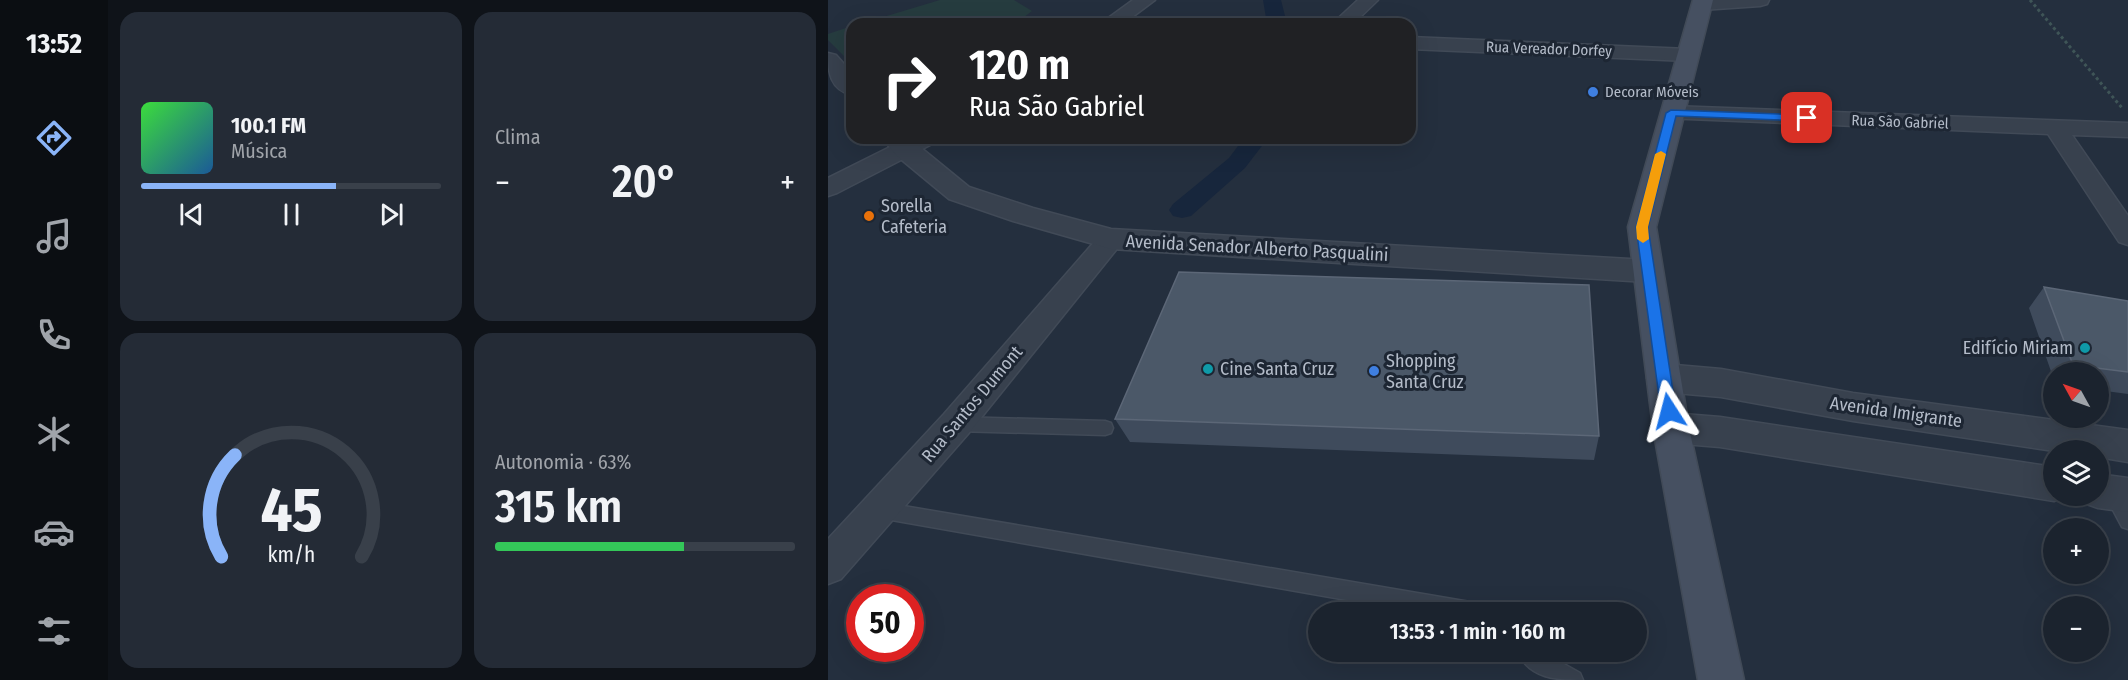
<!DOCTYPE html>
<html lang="pt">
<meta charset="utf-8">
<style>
:root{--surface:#1b232e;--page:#242b36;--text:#f1f3f6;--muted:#a0a4aa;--line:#39404a;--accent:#8ab4f8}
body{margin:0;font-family:"Fira Sans Condensed",sans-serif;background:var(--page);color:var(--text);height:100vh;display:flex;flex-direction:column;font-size:22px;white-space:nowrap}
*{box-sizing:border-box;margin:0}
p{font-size:20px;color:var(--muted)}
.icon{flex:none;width:33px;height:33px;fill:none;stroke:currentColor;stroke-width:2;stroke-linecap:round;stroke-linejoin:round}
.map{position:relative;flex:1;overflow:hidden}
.panel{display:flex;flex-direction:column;gap:12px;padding:12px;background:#0f1319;width:720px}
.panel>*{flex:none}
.guide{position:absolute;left:18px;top:18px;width:570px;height:126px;border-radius:18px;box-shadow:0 6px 24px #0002,0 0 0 2px var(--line);background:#202124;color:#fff;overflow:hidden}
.needle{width:39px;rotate:310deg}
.controls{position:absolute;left:1215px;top:362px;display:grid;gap:12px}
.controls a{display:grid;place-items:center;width:66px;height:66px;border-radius:50%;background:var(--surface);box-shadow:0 6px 24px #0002,0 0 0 2px var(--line);font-size:30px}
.speed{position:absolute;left:18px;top:584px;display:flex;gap:12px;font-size:30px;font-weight:700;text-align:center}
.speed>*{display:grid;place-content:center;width:78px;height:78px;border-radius:50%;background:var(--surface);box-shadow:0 6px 24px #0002,0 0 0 2px var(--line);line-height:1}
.speed .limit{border:9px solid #d22;background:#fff;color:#111}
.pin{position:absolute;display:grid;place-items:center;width:51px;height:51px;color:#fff;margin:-26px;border-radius:12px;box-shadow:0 3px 9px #0006}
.me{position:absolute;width:66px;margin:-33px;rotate:351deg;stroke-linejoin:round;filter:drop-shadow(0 0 4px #0008)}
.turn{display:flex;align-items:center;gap:21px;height:126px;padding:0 24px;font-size:27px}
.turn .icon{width:78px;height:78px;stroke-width:2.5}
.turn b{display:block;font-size:42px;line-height:51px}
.big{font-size:45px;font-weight:600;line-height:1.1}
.panel .tile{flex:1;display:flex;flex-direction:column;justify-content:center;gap:9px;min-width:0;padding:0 21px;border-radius:18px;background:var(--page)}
.panel .dial{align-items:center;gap:0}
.dial svg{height:156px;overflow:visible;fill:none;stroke:var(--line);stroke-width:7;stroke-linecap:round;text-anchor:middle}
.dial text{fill:var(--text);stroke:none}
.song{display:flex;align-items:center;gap:18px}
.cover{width:72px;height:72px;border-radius:9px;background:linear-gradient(135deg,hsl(120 70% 55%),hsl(210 70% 35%))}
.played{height:6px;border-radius:3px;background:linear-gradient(90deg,var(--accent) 65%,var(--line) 65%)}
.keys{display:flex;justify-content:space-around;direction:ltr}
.heat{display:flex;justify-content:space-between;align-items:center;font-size:33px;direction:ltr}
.charge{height:9px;border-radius:4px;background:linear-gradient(90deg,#34c759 63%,var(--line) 0)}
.panel .tiles{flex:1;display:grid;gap:12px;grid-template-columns:repeat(2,1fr)}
.trip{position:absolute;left:480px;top:602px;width:339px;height:60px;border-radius:30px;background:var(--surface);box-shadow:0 6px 24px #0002,0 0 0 2px var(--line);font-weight:600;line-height:60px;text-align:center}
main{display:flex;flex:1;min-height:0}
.dock{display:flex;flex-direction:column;width:108px;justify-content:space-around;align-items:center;background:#0b0e12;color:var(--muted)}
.dock .icon{width:42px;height:42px}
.dock .active{color:var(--accent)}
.dock b{font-size:27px;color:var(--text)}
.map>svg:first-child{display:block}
.green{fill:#263c3f}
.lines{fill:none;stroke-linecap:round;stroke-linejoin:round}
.canal{fill:#17263c;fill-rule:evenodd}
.service-casing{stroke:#414a57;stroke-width:3}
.minor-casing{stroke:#414a57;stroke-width:3}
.tertiary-casing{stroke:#414a57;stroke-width:3}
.secondary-casing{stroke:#414a57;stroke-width:3}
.path{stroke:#3f5557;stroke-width:3;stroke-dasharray:3 3;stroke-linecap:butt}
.service{fill:#38414e;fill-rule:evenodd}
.minor{fill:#38414e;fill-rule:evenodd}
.tertiary{fill:#38414e;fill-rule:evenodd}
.secondary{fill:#465061;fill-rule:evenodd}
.wall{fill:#3f4b5c}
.building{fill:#4b5868;stroke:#5c6777;stroke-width:1.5}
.route{fill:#1a73e8;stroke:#114b97;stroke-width:1.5}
.slow{fill:#f59e0b}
.shop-dot{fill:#3f7fe0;stroke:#1d2633;stroke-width:2}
.food-dot{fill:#e8710a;stroke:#1d2633;stroke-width:2}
.culture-dot{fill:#0f9aa8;stroke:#1d2633;stroke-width:2}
.labels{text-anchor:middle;stroke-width:6;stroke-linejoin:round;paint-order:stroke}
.far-street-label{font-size:15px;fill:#b4bcc9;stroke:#1d2633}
.far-poi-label{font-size:15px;fill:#b4bcc9;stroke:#1d2633;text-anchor:start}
.poi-label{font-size:18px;fill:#b4bcc9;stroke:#1d2633;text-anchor:start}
.street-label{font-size:18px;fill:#b4bcc9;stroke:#1d2633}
</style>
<main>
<nav class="dock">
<b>13:52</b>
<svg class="icon active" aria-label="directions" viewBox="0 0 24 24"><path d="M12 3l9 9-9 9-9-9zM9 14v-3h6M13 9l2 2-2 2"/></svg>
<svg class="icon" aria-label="music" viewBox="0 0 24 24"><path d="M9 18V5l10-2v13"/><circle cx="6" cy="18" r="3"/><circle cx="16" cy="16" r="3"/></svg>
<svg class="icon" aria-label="phone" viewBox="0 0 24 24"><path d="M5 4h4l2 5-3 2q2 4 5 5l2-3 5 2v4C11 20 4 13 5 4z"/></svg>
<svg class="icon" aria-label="climate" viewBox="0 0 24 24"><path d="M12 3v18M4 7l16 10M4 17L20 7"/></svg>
<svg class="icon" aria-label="car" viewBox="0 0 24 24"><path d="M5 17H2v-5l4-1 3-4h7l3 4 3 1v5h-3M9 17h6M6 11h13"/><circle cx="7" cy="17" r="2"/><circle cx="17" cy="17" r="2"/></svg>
<svg class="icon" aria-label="filters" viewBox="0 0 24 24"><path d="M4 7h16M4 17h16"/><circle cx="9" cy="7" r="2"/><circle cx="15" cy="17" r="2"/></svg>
</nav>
<section class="panel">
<div class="tiles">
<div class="tile">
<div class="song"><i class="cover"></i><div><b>100.1 FM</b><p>Música</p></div></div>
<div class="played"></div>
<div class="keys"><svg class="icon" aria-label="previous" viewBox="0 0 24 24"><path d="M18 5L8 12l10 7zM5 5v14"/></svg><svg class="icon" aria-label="pause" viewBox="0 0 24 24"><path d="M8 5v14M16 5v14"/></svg><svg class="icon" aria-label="next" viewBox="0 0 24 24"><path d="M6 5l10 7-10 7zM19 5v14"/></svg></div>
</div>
<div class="tile"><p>Clima</p>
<div class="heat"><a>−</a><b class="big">20°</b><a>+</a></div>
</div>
<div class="tile dial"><svg viewBox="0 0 100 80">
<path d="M14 69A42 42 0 1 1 86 69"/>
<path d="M14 69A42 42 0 0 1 21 17" stroke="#8ab4f8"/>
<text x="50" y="56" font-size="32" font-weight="700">45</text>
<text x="50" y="72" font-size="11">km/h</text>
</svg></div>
<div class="tile"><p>Autonomia · 63%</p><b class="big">315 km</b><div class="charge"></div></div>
</div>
</section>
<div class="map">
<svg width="1300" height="680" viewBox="0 0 1300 680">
<rect width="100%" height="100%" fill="#242f3e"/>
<path class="green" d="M112,0H186L204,11L187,24H32Z
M24,26V64L0,40V34Z"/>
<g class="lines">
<path class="canal" d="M435,0H453L459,24H439Z
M416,138H440L417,168L363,216L354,218L345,216L341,210L345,204L401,158Z"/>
<g class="service-casing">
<path id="service" d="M128,417L277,421L283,423L285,428L283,433L277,435L128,431L122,429L120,424L122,419Z
M1286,487L1292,489L1300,504V529L1294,527L1277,495L1280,489Z
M52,502L642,602L649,605L652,612H587L52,518L46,516L43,510L46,504Z
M689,651H713L752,673L755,680C729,680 701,679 689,651Z"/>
</g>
<g class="minor-casing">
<path id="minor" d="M305,0H327L295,24H272Z
M530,0H550L525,24H504Z
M868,0H941L939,4L932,6L874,10L867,8L865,4Z
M582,37L860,49L867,51L870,55L867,59L860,61L582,49Z
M844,106L1300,123V137L1244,135L1300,216V245L1291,242L1220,134L836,118L833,113L836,108Z
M80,138H110L106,143L9,193L0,196V178Z
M283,230L292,233L296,239L292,245L140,434L13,579L0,584V539L116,414L274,233Z"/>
</g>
<g class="tertiary-casing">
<path id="tertiary" d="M0,53L8,55L24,73V95C2,90 0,72 0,53Z
M54,138H81L141,187L205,208L283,229L819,260L830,264L834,271L830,278L819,282L283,249L185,221L121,199L69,156Z
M836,364L893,369L1025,393L1300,430V462L1270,457V450L1226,451L1025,421L893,397L836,392L824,388L819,378L824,368Z
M843,413L892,417L1226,467V495H1240L1226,501L892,447L843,443L830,439L825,428L830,417Z
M1270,474L1300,478V512L1270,508L1256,503L1253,495H1270Z"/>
</g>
<g class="secondary-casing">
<path id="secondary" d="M865,0H885L828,227L861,428L916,680H870L825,428L800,227Z"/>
</g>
<path class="path" d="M1202,0L1295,109"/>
<use href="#service" class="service"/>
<use href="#minor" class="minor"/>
<use href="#tertiary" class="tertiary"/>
<use href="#secondary" class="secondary"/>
</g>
<path class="wall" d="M1216,287L1300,301V394L1270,390V372H1226V380L1201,308Z
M287,419L771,436L766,460L302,442Z"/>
<path class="building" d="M351,272L761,285L771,436L287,419Z
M1216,287L1300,301V372L1245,365Z"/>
<path class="route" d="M843,110L979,115L984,118L979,121L848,116L820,227L848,411L846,415H836L833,411L808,227L838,113Z"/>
<path class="slow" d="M833,151L838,154L820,227L821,239L815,243L809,239L808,227L827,154Z"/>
<g class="shop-dot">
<circle cx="765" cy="92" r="6"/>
<circle cx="546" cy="371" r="6"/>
</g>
<circle class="food-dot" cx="41" cy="216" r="6"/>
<g class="culture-dot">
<circle cx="1257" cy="348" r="6"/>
<circle cx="380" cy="369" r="6"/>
</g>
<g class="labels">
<g class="far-street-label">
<text transform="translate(721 49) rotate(2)" y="5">Rua Vereador Dorfey</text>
<text transform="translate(1072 122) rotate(2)" y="5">Rua São Gabriel</text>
</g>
<g class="far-poi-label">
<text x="777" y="97">Decorar Móveis</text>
</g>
<g class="poi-label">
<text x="53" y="212">Sorella<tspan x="53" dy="21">Cafeteria</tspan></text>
<text x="1245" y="354" text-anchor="end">Edifício Miriam</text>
<text x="558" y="367">Shopping<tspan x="558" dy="21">Santa Cruz</tspan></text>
<text x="392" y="375">Cine Santa Cruz</text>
</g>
<g class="street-label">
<text transform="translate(429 248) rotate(3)" y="6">Avenida Senador Alberto Pasqualini</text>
<text transform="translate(144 404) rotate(-50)" y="6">Rua Santos Dumont</text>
<text transform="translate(1068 412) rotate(8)" y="6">Avenida Imigrante</text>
</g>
</g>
</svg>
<div class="controls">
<a><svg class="needle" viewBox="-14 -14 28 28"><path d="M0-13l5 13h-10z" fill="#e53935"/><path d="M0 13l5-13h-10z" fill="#a0a4aa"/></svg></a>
<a><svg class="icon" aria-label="layers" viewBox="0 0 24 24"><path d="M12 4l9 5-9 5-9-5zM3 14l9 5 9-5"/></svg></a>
<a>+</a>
<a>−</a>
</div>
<div class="speed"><div class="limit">50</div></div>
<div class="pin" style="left:979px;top:118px;background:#d93025"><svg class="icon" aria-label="arrive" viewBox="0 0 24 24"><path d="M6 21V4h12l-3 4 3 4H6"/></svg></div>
<svg class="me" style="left:841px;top:411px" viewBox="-20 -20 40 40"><path d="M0-17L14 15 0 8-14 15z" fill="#1a73e8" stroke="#fff" stroke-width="4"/></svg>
<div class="trip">13:53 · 1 min · 160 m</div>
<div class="guide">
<div class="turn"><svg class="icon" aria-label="right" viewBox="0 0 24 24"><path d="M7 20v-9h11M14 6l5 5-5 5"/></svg><div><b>120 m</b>Rua São Gabriel</div></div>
</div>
</div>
</main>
